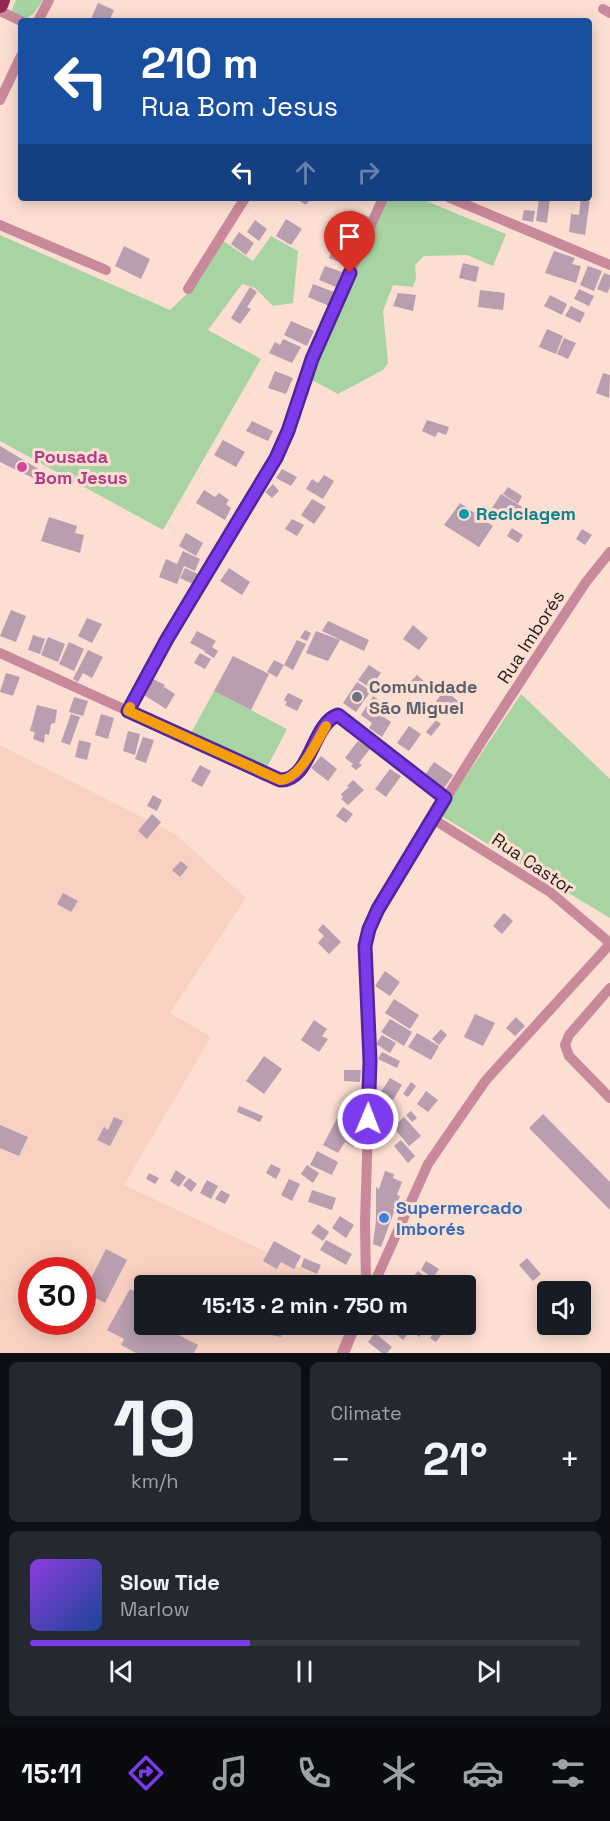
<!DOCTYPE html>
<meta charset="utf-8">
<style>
:root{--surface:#171b24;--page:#242831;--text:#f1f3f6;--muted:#9ea1a6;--line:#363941;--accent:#7c3aed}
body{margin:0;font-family:"Space Grotesk",sans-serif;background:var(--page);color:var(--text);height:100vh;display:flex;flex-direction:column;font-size:22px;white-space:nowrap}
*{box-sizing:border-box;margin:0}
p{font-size:20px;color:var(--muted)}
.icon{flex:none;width:33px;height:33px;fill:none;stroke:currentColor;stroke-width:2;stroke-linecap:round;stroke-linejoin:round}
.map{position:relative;height:1353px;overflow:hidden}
.sheet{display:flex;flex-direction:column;gap:9px;padding:9px;background:#0d0f14;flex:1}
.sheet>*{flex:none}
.top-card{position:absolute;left:18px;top:18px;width:574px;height:183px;border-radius:6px;box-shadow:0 3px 15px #0003;background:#1a4fa0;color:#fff;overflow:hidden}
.tools{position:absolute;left:537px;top:1281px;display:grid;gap:12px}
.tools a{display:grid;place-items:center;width:54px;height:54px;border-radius:6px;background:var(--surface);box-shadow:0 3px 15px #0003;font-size:30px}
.speed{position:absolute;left:18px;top:1257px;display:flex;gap:12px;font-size:30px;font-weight:700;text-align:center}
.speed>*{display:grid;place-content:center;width:78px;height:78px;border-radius:50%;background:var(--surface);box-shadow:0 3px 15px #0003;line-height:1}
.speed .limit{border:9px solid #d22;background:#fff;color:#111}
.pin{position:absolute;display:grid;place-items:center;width:51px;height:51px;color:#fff;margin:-62px -26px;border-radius:50% 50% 50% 0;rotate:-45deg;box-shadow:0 0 6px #0007}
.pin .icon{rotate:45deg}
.me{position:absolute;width:66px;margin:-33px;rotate:1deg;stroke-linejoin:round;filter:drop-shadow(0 0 4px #0008)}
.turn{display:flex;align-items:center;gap:21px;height:126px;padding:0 24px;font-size:27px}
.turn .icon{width:78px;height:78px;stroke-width:2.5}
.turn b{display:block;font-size:42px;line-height:51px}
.lanes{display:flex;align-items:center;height:57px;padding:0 24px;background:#0003;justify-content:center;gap:30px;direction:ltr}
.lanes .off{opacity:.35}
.big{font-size:45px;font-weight:600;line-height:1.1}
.sheet .card{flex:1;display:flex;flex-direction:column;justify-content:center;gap:9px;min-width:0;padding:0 21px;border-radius:9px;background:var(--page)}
.sheet .dial{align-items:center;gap:0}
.dial b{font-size:78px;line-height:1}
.song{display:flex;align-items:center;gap:18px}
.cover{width:72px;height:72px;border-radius:9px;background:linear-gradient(135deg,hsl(270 70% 55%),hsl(220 70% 35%))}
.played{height:6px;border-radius:3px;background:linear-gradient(90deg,var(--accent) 40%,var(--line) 40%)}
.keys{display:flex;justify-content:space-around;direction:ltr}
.heat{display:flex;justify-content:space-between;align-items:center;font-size:33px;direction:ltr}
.sheet .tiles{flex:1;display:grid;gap:9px;grid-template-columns:1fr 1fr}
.card:last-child{grid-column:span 2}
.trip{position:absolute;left:134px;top:1275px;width:342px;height:60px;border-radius:6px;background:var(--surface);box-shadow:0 3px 15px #0003;font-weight:600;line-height:60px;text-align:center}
.tabs{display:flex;height:96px;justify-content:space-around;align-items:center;background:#090b0e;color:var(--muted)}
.tabs .icon{width:42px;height:42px}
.tabs .current{color:var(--accent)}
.tabs b{font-size:27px;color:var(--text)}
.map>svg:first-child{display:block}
.built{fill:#f8d1c2;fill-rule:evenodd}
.green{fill:#a7d4a2}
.building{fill:#b89eaf}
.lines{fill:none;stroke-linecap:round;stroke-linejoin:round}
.minor{stroke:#c8899a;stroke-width:10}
.tertiary{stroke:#c8899a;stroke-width:12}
.trunk{stroke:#942952;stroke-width:16}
.route-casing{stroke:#51269a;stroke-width:15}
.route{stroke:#7c3aed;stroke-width:10}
.slow{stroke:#f59e0b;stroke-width:10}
.hotel-dot{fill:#d1479c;stroke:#fdded2;stroke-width:2}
.culture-dot{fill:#0f9aa8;stroke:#fdded2;stroke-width:2}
.worship-dot{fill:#6b7280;stroke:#fdded2;stroke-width:2}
.shop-dot{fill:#3f7fe0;stroke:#fdded2;stroke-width:2}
.labels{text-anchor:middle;stroke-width:6;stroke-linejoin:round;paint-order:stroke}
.hotel-label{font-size:18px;font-weight:bold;fill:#b23c85;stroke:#fdded2;text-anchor:start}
.culture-label{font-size:18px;font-weight:bold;fill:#0d838f;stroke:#fdded2;text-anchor:start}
.street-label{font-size:18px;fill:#271c17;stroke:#fdded2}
.worship-label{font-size:18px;font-weight:bold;fill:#5b616d;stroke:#fdded2;text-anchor:start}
.shop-label{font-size:18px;font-weight:bold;fill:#366cbe;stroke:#fdded2;text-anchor:start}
</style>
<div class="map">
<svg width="610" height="1353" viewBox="0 0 610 1353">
<rect width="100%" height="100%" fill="#fdded2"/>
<path class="built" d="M0,745L175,834L246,898L170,1013L211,1037L124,1185L337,1285L144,1286V1324L356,1325L343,1353H0ZM32,1270H82V1322H32Z"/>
<path class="green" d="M16,0H43L35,12L25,20L10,14Z
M388,198H419L506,234L493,266L467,255L424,256L415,265L416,278L413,287L393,285L383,311L388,363L383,370L338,394L310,379L345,291Z
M0,235L170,310L191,290L222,240L253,261L271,236L298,251L293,303L273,306L255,288L242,284L208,330L261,359L163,530L0,441Z
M214,691L287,729L265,771L191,733Z
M521,694L610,779V918L440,815Z"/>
<path class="building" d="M98,3L114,10L109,21H90Z
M295,198H311L306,205Z
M539,198H550L547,223L536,221Z
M581,198L590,199L585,235L569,232L571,214L579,215Z
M351,210L369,217L364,231L346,225Z
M524,210L535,211L533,222L522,220Z
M286,219L302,229L291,245L276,236Z
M255,220L267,229L259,241L247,232Z
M239,232L254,243L246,255L231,244Z
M335,242L355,250L349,266L329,258Z
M124,246L150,259L141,279L115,266Z
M554,251L575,258L572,264L581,266L576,283L545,273Z
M463,263L479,267L476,282L459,278Z
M325,266L342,272L336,287L319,280Z
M588,266L602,271L594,291L580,285Z
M604,273L610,275V287L607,293L597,289Z
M313,284L334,292L329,306L308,297Z
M250,287L257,292L247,307L251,309L240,324L231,318Z
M579,289L594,296L589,306L574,299Z
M480,290L505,293L503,310L478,307Z
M398,293L416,295L413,311L393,306Z
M550,295L567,304L562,315L544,306Z
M571,306L585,313L580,323L565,316Z
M291,321L314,331L307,346L284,335Z
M547,329L563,336L556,354L539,347Z
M564,338L576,343L568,359L557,354Z
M283,339L301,347L292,363L269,353L275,342L280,345Z
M275,371L293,378L286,394L268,388Z
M603,373L610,375L609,398L596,393Z
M427,420L449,427L446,435L438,432L435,437L422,431Z
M252,421L273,431L268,441L246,431Z
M223,440L245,452L236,467L214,455Z
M0,446L42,471L37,480L0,462Z
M282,469L297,477L291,486L276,478Z
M324,475L334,481L323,499L306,489L312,479L318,483Z
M273,484L279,491L272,498L265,492Z
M508,487L522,496L518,504L503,494Z
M204,490L215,497L219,493L229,500L226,504L231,508L225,520L196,503Z
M501,494L522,507L513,521L492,508Z
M312,499L326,507L314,524L301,515Z
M460,503L493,526L479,547L444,525Z
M49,517L77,526L75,533L84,535L80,553L41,541Z
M292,519L304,525L297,536L285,529Z
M512,528L523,535L518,543L507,536Z
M582,529L592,535L585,545L576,539Z
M186,533L203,543L196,556L179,546Z
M183,551L200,559L195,571L184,566L177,584L159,577L166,559L177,564Z
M185,568L200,575L195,585L180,578Z
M229,568L250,582L242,595L220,581Z
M11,610L26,616L16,642L0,636Z
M87,618L102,624L92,643L78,636Z
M328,621L369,640L364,651L322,631Z
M413,625L428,638L419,650L403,639Z
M305,630L311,633L307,641L300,638Z
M197,631L216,641L212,647L218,651L214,658L204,652L205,651L190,643Z
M316,631L340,640L328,661L306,653Z
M33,635L45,639L40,654L28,650Z
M48,637L65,644L58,662L41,655Z
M297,640L306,644L293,670L284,665Z
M69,642L84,649L74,671L59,664Z
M88,650L103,657L92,678L83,673L78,682L73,679Z
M200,653L211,659L205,669L194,663Z
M233,656L269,674L251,710L214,691Z
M274,660L284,665L277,677L267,672Z
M369,665L381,673L370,688L358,680Z
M6,673L20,677L13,696L0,692Z
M417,675L427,684L416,695L406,686Z
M153,679L165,685L159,695L164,687L175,694L166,709L144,695Z
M357,682L371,691L356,712L343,703Z
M445,690L459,702L449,712L436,701Z
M288,693L303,700L297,711L285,705L287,702L284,700Z
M373,696L384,704L378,713L391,722L382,737L369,728L372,723L361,715Z
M74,697L88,701L83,716L69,712Z
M37,705L57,710L55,723L51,724L49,735L45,734L44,743L33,739L35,732L30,731Z
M71,714L80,717L70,745L61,742Z
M101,714L114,718L108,739L95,735Z
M436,720L441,724L431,736L426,732Z
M409,726L421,734L409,751L397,743Z
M128,731L140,734L135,755L123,751Z
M143,737L154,740L146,763L135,759Z
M79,740L91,743L87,760L75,757Z
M358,741L370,749L359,763L362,765L356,770L351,766L353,764L345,758Z
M321,756L337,769L328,781L311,768Z
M434,762L453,775L442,791L423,778Z
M200,765L211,771L202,787L191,781Z
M390,769L401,776L386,797L375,789Z
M353,780L364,790L348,805L341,799L343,797L341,794L349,787L347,786Z
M153,795L162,800L157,811L147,806Z
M343,807L353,814L346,823L336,816Z
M152,814L161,822L147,839L138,831Z
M181,861L188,867L180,877L172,870Z
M63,893L78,901L71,912L57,904Z
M504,913L513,921L502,934L493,926Z
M323,924L341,942L329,954L318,943L324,936L318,930Z
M385,971L400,982L390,996L375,986Z
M394,999L419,1015L410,1029L385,1013Z
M475,1014L495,1023L483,1046L464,1037Z
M516,1017L525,1026L515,1036L506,1028Z
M390,1019L412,1032L404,1046L381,1032Z
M314,1020L327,1029L322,1036L328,1039L319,1052L301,1040Z
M441,1029L447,1035L439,1045L432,1039Z
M417,1033L439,1046L431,1060L408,1047Z
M382,1035L396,1043L390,1053L376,1044Z
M382,1052L400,1061L397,1068L378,1059Z
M264,1056L282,1069L264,1094L246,1081Z
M344,1070H361L360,1082L344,1081Z
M390,1078L402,1085L393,1100L381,1092Z
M411,1082L416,1086L408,1097L403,1094Z
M426,1091L438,1100L428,1112L417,1104Z
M344,1105L361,1113L354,1127L345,1123L361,1132L353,1147L345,1142L338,1153L323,1145Z
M239,1106L263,1116L260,1122L237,1112Z
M411,1111L417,1118L412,1122L406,1115Z
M543,1114L610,1182V1210L529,1128Z
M114,1117L123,1121L110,1146L97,1140L104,1127L108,1130Z
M404,1117L421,1136L409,1146L393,1127Z
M0,1125L28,1137L19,1156L0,1148Z
M401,1140L415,1156L408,1163L394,1146Z
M317,1151L338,1162L332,1175L310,1165Z
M271,1164L281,1169L276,1179L266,1173Z
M307,1165L319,1173L313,1183L301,1174Z
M176,1170L186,1177L179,1187L170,1181Z
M385,1171L394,1174L393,1178L402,1182L397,1195L400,1196L381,1247L373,1244L376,1220V1187L379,1189Z
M149,1173L159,1178L155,1184L146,1179Z
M189,1178L197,1184L191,1192L183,1185Z
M289,1179L300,1184L292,1201L281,1195Z
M207,1180L218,1186L211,1199L200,1193Z
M221,1190L230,1195L225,1204L215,1199Z
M312,1190L336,1198L332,1210L308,1202Z
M340,1216L354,1225L346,1238L332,1228Z
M318,1224L329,1232L323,1241L311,1233Z
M326,1240L352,1254L346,1265L320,1250Z
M274,1241L301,1256L294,1269L281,1262L277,1269L263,1261Z
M106,1249L127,1260L105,1303L84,1292Z
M304,1258L321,1265L317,1274L301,1267Z
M527,1258L541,1274L533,1281L519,1265Z
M426,1261L439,1269L433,1278L421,1270Z
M418,1271L436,1286H417L419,1284L412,1278Z
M130,1289L144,1296V1324H167L165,1328L198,1345L194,1353H136L121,1345L124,1339L107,1330Z
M260,1324L283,1329L281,1337L258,1332Z
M419,1324H423L427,1328L419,1337L413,1331Z
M403,1327L409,1332L403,1340L397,1335Z
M436,1329L442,1334L436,1342L430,1338Z
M375,1333L392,1347L387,1353H382L368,1342Z"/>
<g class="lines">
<path class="minor" d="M603,9L610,13
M0,11L21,21
M38,21L49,0
M0,100L21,56
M450,198L610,265
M0,225L106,270
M188,289L245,198
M0,653L280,780H285L294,776L328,722L338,715L445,798
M128,711L167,639L276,458L288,431L322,335L383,198
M433,819L550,892L610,943
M610,988L569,1035L565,1045L569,1056L610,1098
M366,1286L365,1222L370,1061L365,946C374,905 403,869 425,833C476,748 531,665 586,582L610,552
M373,1286L428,1164L452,1129L486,1080L610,944"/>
<path class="tertiary" d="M343,1353L355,1324"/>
<path class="trunk" d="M0,5L2,0"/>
</g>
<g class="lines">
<g class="route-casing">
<path id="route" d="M350,273L312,359L288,431L276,458L167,639L128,711L280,780C311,781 312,723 338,715L445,798L378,909L369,929L365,946L370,1061L368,1119"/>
</g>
<use href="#route" class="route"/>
<path class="slow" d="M130,707L128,711L280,780C300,780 316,742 326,726"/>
</g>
<circle class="hotel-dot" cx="22" cy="467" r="6"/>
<circle class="culture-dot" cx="464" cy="514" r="6"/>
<circle class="worship-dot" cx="357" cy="697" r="6"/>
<circle class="shop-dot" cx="384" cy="1218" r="6"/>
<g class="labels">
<g class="hotel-label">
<text x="34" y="463">Pousada<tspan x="34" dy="21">Bom Jesus</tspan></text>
</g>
<g class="culture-label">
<text x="476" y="520">Reciclagem</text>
</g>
<g class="street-label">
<text transform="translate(531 637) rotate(-57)" y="6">Rua Imborés</text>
<text transform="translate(533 864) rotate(34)" y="6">Rua Castor</text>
</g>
<g class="worship-label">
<text x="369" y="693">Comunidade<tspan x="369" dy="21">São Miguel</tspan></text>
</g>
<g class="shop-label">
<text x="396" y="1214">Supermercado<tspan x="396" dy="21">Imborés</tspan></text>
</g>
</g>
</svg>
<div class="tools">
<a><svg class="icon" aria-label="sound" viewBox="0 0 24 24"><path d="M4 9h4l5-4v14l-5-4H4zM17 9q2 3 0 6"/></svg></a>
</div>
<div class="speed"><div class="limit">30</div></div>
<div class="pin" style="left:350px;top:273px;background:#d93025"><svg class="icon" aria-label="arrive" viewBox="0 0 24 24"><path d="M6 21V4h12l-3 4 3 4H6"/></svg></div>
<svg class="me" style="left:368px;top:1119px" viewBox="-20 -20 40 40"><circle r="17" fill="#7c3aed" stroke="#fff" stroke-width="3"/><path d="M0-11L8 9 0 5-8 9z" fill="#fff"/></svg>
<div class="trip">15:13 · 2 min · 750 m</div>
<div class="top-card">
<div class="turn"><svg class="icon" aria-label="left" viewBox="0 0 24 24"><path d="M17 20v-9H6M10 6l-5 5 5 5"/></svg><div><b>210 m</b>Rua Bom Jesus</div></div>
<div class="lanes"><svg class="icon" aria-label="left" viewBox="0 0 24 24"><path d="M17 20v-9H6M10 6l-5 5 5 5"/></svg><svg class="icon off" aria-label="ahead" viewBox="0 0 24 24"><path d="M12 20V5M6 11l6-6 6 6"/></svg><svg class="icon off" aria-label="right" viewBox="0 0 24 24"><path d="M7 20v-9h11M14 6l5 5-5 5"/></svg></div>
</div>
</div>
<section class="sheet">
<div class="tiles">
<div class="card dial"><b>19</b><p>km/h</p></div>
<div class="card"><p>Climate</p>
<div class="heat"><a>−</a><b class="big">21°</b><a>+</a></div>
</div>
<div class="card">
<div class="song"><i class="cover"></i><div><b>Slow Tide</b><p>Marlow</p></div></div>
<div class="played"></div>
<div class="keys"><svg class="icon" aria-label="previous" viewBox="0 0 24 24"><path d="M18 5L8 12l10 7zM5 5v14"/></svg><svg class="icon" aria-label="pause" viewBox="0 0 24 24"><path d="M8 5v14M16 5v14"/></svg><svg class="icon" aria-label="next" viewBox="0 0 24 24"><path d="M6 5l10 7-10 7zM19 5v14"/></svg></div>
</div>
</div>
</section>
<nav class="tabs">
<b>15:11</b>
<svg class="icon current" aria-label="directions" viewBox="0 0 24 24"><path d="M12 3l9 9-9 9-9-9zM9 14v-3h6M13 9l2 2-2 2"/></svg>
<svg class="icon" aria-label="music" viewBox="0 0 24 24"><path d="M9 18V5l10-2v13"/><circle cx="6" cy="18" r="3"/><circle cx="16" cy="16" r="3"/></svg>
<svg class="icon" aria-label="phone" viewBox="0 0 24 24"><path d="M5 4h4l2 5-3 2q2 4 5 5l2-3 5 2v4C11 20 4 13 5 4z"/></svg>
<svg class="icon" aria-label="climate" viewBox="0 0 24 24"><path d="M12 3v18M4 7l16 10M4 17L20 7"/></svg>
<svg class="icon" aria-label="car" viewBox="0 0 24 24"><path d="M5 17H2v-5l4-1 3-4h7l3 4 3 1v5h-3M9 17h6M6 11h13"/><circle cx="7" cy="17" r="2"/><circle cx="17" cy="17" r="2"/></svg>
<svg class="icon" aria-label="filters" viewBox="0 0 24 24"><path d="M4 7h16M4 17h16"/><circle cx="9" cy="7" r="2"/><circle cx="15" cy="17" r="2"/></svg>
</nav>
